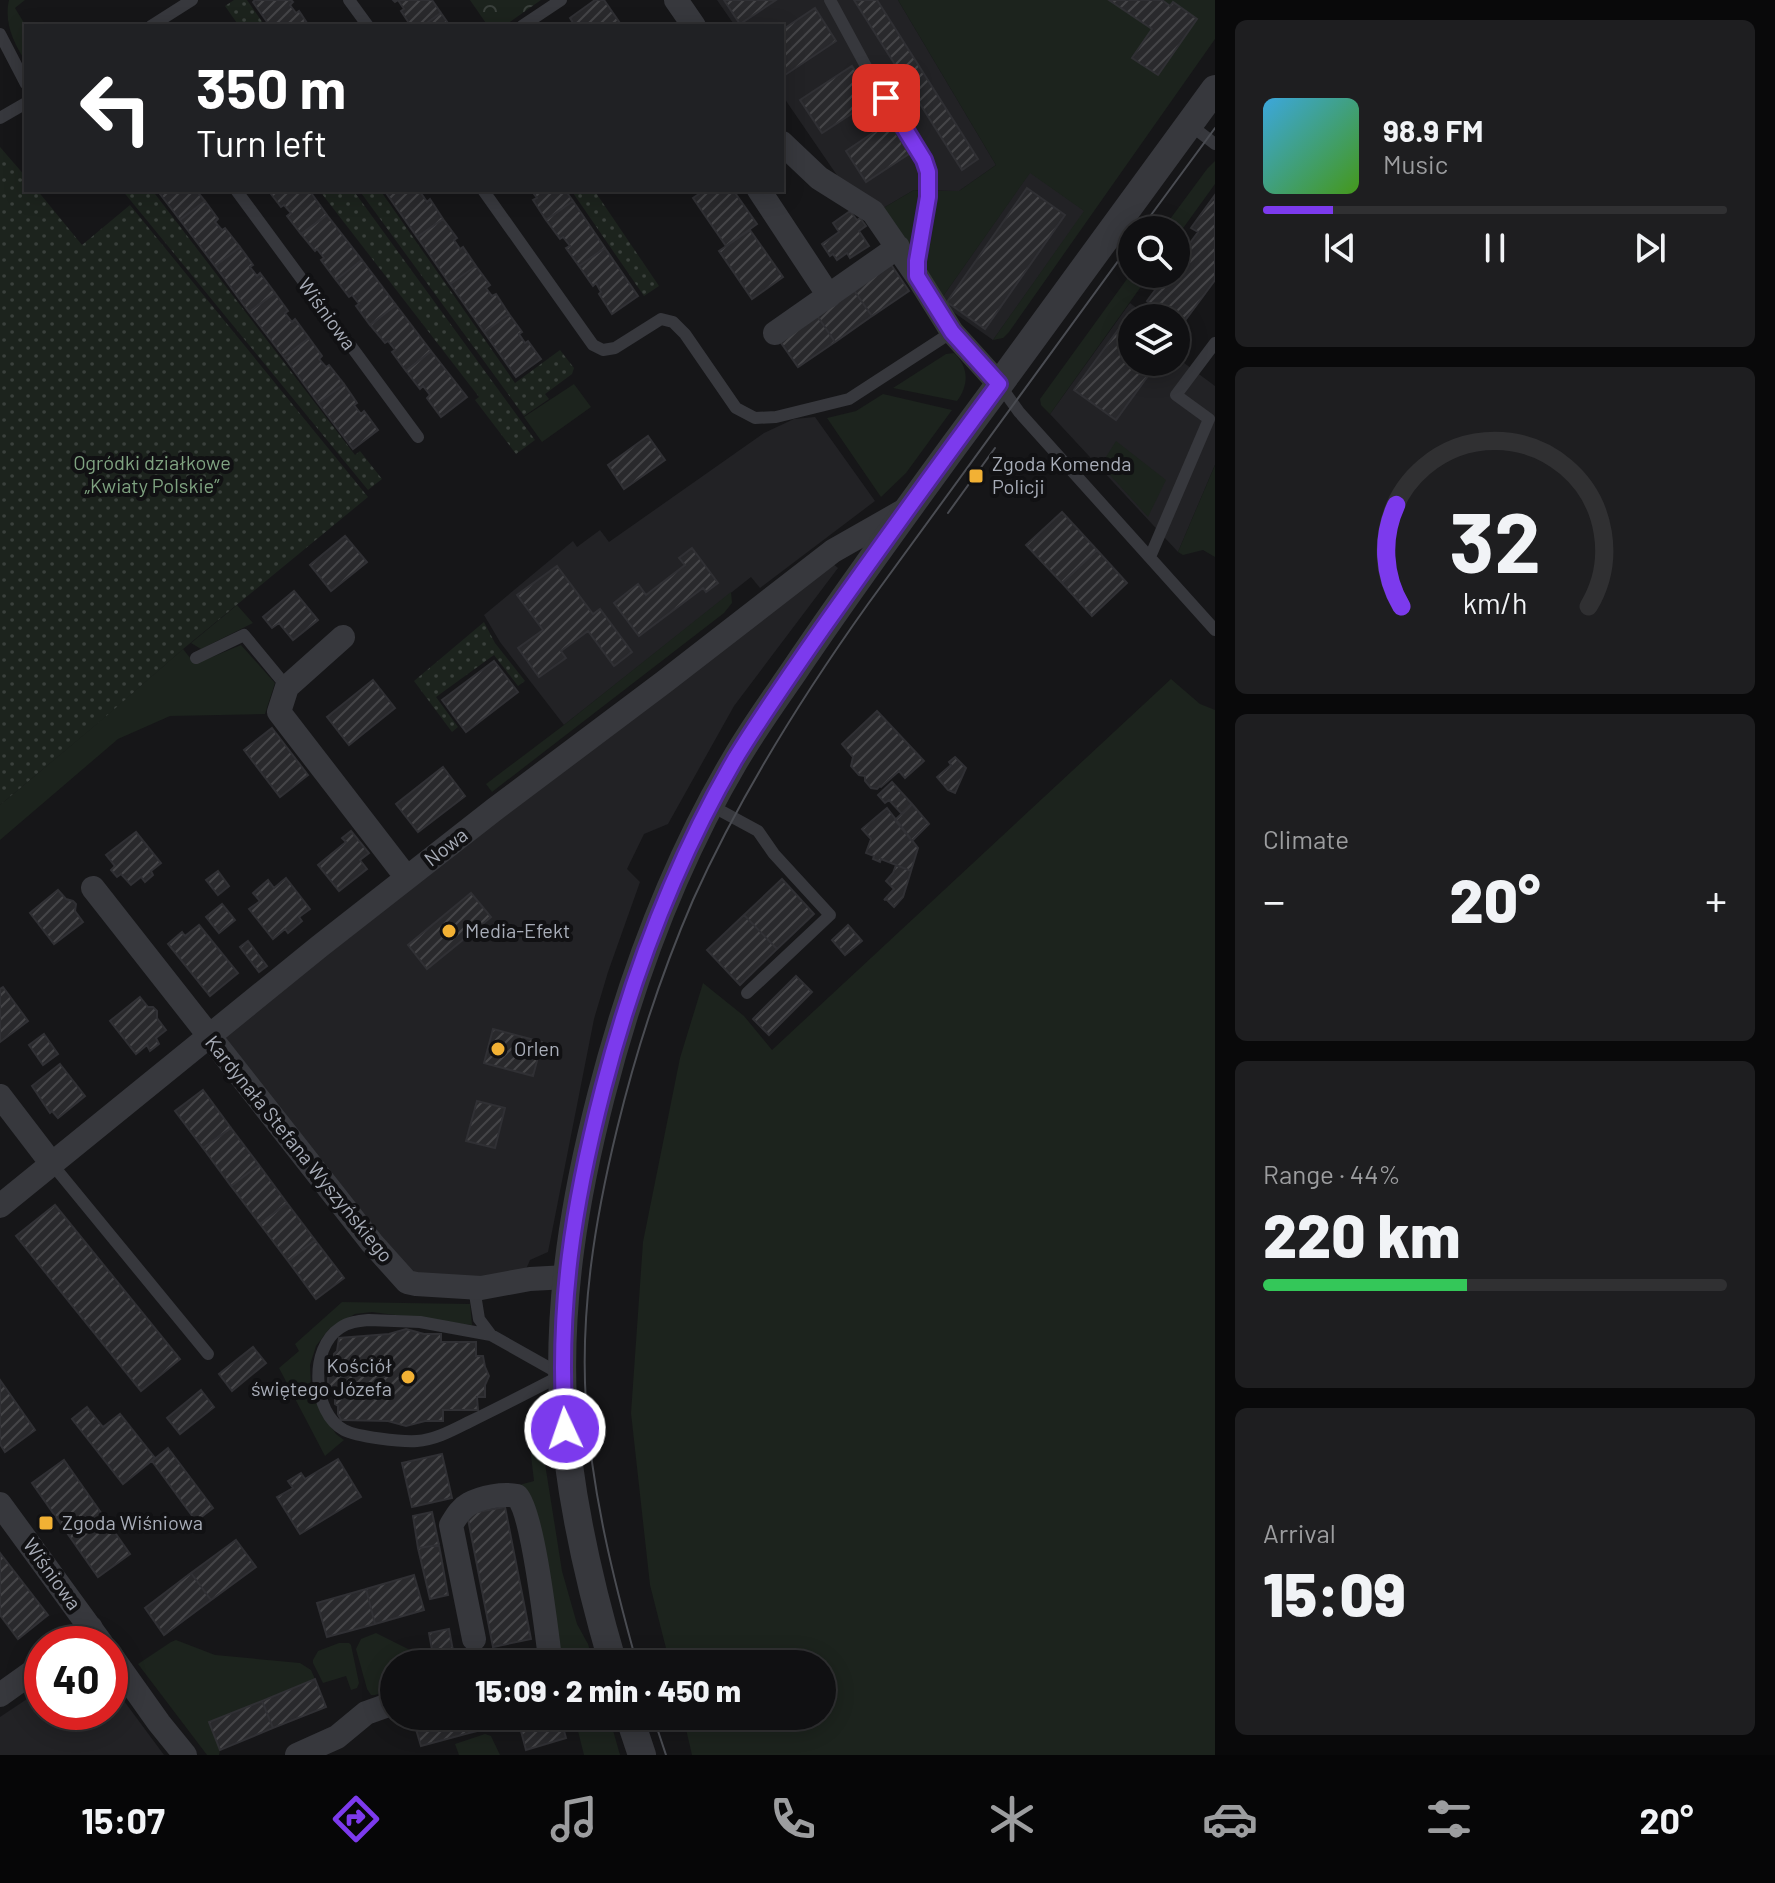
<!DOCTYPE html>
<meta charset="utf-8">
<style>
:root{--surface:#101012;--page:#1e1e20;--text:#f1f3f6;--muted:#9c9d9f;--line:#303032;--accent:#7c3aed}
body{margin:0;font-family:Barlow,sans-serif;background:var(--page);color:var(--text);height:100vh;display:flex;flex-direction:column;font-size:30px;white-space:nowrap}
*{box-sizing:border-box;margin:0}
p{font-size:26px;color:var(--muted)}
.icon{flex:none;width:44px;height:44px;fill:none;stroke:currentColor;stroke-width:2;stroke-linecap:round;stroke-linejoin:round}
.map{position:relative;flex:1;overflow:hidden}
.panel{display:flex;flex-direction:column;gap:20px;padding:20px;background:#09090a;width:560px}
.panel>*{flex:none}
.banner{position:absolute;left:24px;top:24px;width:760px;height:168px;border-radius:0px;box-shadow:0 4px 20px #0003,0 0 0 2px var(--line);background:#202124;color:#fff;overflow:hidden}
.fabs{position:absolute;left:1118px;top:216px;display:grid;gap:16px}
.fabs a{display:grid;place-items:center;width:72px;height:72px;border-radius:50%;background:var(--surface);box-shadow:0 4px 20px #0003,0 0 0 2px var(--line);font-size:40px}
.speed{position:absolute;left:24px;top:1626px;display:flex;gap:16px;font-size:40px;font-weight:700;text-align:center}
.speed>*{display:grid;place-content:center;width:104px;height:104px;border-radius:50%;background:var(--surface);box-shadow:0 4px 20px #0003,0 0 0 2px var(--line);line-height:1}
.speed .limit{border:12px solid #d22;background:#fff;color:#111}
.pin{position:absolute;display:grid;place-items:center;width:68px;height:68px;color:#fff;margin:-34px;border-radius:16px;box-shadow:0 4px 12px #0006}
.me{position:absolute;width:88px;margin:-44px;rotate:357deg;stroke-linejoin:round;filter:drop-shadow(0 0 6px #0008)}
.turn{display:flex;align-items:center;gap:28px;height:168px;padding:0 40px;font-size:36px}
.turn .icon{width:104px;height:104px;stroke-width:2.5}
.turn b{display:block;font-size:56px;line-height:68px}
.big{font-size:60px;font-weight:800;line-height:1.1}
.panel .widget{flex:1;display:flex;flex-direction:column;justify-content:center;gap:12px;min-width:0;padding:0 28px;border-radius:12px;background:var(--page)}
.panel .dial{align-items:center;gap:0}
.dial svg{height:208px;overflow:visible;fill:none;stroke:var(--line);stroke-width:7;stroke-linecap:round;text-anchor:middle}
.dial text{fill:var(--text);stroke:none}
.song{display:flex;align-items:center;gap:24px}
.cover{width:96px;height:96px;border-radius:12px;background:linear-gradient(135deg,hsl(200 70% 55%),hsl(100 70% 35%))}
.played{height:8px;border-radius:4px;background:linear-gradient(90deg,var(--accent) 15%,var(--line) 15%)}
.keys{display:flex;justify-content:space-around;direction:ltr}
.heat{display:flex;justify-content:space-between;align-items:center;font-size:44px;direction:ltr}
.charge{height:12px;border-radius:6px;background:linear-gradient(90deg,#34c759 44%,var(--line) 0)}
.trip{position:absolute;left:380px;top:1650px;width:456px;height:80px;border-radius:40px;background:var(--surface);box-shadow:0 4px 20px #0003,0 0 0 2px var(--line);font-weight:800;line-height:80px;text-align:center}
.tabs{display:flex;height:128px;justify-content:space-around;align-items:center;background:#060607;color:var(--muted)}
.tabs .icon{width:56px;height:56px}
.tabs .on{color:var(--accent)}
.tabs b{font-size:36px;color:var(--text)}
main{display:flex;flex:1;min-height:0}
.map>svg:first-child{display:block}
.built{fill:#222225}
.green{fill:#1c231d}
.forest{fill:url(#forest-crowns)}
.garden{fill:url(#garden-dots)}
.building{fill:url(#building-hatch);stroke:#303034;stroke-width:2}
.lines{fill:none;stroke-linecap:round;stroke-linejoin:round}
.service{stroke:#37383d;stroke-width:12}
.minor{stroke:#37383d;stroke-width:24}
.tertiary{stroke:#37383d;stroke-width:28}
.tram{stroke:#4a4c52;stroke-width:2}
.route-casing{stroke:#51269a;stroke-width:20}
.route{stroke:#7c3aed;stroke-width:14}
.poi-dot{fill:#f2b134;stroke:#111113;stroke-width:3}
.labels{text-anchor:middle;stroke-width:8;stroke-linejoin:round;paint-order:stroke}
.street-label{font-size:20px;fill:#a8adb8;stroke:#111113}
.park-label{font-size:20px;fill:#7fa381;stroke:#111113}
.poi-label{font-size:20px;fill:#a8adb8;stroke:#111113;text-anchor:start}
</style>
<main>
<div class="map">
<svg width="1215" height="1755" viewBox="0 0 1215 1755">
<defs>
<pattern id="forest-crowns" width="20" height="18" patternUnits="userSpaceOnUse" patternTransform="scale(2)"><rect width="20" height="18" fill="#1c231d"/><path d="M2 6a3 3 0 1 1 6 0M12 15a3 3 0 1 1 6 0" fill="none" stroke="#3a403c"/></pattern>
<pattern id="garden-dots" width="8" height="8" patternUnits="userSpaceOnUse" patternTransform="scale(2)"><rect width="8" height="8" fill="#1c231d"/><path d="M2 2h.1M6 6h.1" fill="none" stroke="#3a403c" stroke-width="1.8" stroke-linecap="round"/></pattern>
<pattern id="building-hatch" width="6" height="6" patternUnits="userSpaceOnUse" patternTransform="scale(2)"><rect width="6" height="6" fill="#29292c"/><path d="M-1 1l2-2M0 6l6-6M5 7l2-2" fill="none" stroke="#454548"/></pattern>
</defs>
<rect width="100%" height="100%" fill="#161618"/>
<path class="built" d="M717,0H898L996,165L959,191L914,190L880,210L845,187L782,95V26H735Z
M1030,172L1085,211L993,340L939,302Z
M1130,303L1150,318H1132V362H1176V357L1215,386V465L1178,552L1050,414Z
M815,417L875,501L760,588L751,577L564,725L500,642L484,615L573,541L577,547L600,530L609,542L764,433L794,419Z
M832,563L838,568L734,706L668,824L644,834L627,869L640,882L608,972L594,1019L548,1252L530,1260L524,1274L482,1282L415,1278L217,1037Z
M110,1682L164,1755H0V1717L42,1689V1712H110Z"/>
<path class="green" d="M9,0H25L15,8L26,26V62C13,42 4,23 9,0Z
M898,0H1215V39L1009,332L1003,338L993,340L1084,211L1030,173L939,302L923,272V254L932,191H959L996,165Z
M1215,161V184L1176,238V230H1162L1207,169Z
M914,190L924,191L912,260L880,210Z
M1132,272V274H1150L1050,414L1041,405L1040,399Z
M954,353C969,367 969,385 957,401L893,388L946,354Z
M574,384L591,407L542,442L524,417Z
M883,394L952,410L906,473L881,497L827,418L856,411Z
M1116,441L1166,480L1148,517L1101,465Z
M1215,465V557L1203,550L1183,555L1178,552Z
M731,592L732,603L724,613L492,792L486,784L564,725Z
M237,605L253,623L201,649L191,643Z
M241,645L275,683L265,714L170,716L118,739L0,840V805L106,716L183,649L195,664Z
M1171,679L1200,704L1215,710V1755H692L683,1716H822V1664H670L650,1585L631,1413L643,1242L680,1058L703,983L744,1016L772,1050Z
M342,1302L470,1304L472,1325L372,1312L355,1314L329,1329L316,1346L310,1365L311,1385L317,1405L336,1434L344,1440L325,1456L279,1368L299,1351L295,1344Z
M537,1413L562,1571L577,1624L588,1644L594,1664H560L532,1499L486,1494L534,1481L526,1414Z
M376,1633L412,1651L415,1654L417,1664H394V1689L375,1695H371L367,1689L356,1649L361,1639Z
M176,1640L215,1655L300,1663L311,1670L315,1679L209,1722L220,1750L219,1755H207L138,1664L171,1642Z
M339,1643H349L351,1645L359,1683L357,1688L351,1690L346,1676L323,1683L313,1663V1660L318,1651Z
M582,1716H609L620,1755H584L577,1727L583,1723Z
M485,1734L491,1736L500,1755H459L455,1744Z"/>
<path class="forest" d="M470,0H541L504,26H488Z"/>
<path class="garden" d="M234,0H247L265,26H239L225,6Z
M0,147L26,177V190H37L82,245L130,205L368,497L183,649L110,713L0,805Z
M122,190H152L355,455L360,451L382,479L368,490Z
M319,190H353L535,440L516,454L475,400L479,397Z
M359,190H380L515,383L560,350L574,368L572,374L545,394L549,399L524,416Z
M571,190H594L659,286L644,296Z
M484,622L495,643L525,681L518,686L494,655L436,697L458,727L452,732L414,681Z"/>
<path class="building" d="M255,0H291L293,2L290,5L296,13L299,11L309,26H270L253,2Z
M393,0H432L441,13L422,26H411L401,11L404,9L398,0L395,2Z
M595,0H604L622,26H575L570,18Z
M724,0H776L740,24Z
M854,0H877L978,159L962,170Z
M1109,0H1162L1170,6L1173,2L1197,19L1158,75L1132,58L1152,29Z
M815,8L836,41L782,77V30Z
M441,13L450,26H422Z
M852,66L874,99L822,133L800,100Z
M889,122L909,154L866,182L846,151Z
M1027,188L1065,215L985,329L947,302Z
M157,190H196L205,201L180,220Z
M268,190H309L327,215L301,234L287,216L291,213L284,205L281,207Z
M384,190H423L421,193L427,202L430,199L443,219L417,237Z
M531,190H565L573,201L546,220L533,200L537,198Z
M705,190H733L757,224L726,246L693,198Z
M1215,195V280L1181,326L1176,323V318H1169L1147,301L1167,274H1176V262L1198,232L1191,228Z
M205,201L218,219L215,222L222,230L225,228L240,247L215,266L180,220Z
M573,201L605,248L579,266L566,248L570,246L563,237L560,239L546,220Z
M850,211L857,220L860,218L866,226L859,231L869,246L850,258L847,253L837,260L833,254L830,256L822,244L839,232L833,223Z
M327,215L362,260L336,280L321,260L324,258L317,249L315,251L301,234Z
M443,219L457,238L454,240L460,249L463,247L476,266L450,284L417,237Z
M750,230L783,277L752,299L719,251Z
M240,247L253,265L250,267L257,276L260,273L275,293L249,312L215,266Z
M605,248L638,296L612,314L599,294L601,292L596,283L593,286L579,266Z
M362,260L396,305L370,325L356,306L359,304L352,295L349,297L336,280Z
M890,263L909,291L872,316L853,289Z
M476,266L490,285L486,288L492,296L496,294L509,314L484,332L450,284Z
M853,289L872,316L835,342L816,314Z
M275,293L288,311L285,313L292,322L295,319L309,338L284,357L249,312Z
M396,305L431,351L406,371L392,352L395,350L388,341L385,343L370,325Z
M509,314L522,332L519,334L525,343L528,341L541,359L516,377L484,332Z
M816,314L835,342L798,367L779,340Z
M1121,326L1132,334V362H1158L1116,420L1074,390Z
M309,338L322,356L319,359L326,367L329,365L344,384L318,403L284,357Z
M431,351L467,397L441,417L427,398L430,395L423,386L420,389L406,371Z
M344,384L357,403L354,405L361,414L364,411L378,430L353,449L318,403Z
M648,436L665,460L624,489L608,465Z
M1062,512L1097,550L1062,583L1026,545Z
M345,536L367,562L331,591L310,565Z
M692,548L718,583L706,592L703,588L639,636L614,603L638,584L646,595L685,565L679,558Z
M1097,550L1127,583L1092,616L1062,583Z
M557,566L593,614L600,609L632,652L614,666L588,631L561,651L566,658L539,677L518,648L543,630L517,595Z
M294,591L318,620L293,640L279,623L272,628L263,617Z
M494,661L518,692L466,732L442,700Z
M373,680L395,708L349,745L327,717Z
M877,711L924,761L905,778L899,771L881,787L880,786L877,789L871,788L865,781V776L859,775L851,766L853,757L842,744Z
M272,728L308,775L280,797L244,750Z
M955,757L966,768L955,793L948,790L937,777L951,765L949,762Z
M443,767L465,796L418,832L396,804Z
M892,782L912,804L902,814L889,800L885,803L878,795Z
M912,804L929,824L912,841L895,820Z
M887,808L918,848L911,871L881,859L880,862L873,859L874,856L866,853L871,839L862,829Z
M351,831L369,853L360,860L367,869L339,891L318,865L346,842L342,838Z
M136,832L161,863L151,871L153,875L145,882L141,877L131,885L121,874L117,877L111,870L115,866L106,855Z
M896,865L911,871L903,897L894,907L886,899L884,900L894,889L886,881L893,873Z
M218,871L229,886L218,895L206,880Z
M286,878L310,909L299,917L302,921L288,933L285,929L273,939L249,909L260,901L253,893L268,880L274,888Z
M782,879L814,914L777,949L744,915Z
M58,890L66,899L73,901L76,904L75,911L83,922L54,944L30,913Z
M471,893L491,917L427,969L408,945Z
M222,904L235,920L219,933L206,917Z
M744,915L777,949L740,985L707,950Z
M199,925L238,973L210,996L168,944L182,932L185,936Z
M848,925L862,941L845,955L832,940Z
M248,941L267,966L259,972L240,947Z
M796,976L812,992L769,1035L753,1019Z
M3,987L28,1021L0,1042V989Z
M140,997L148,1007H153L157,1011V1018L166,1030L156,1038L159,1044L150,1051L147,1045L136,1054L110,1021Z
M493,1029L542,1042L533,1076L484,1063Z
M44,1034L58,1054L43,1065L29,1045Z
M60,1064L85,1096L58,1118L52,1111L50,1113L32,1086Z
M203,1090L231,1128L203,1148L175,1111Z
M477,1101L505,1108L495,1148L466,1141Z
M231,1128L259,1165L231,1186L203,1148Z
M259,1165L287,1203L260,1224L231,1186Z
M287,1203L315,1240L288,1261L260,1224Z
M55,1205L180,1359L141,1391L16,1236Z
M315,1240L344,1278L316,1299L288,1261Z
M406,1329L424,1334H441V1342H476V1356H483L485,1367L489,1376L485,1385V1397H477L478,1410H443V1421H425L406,1426L388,1421L341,1420L338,1414V1406L335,1404V1393L328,1383V1379L329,1371L334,1365V1354L337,1351L339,1338L389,1334Z
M253,1347L266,1363L232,1391L219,1374Z
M0,1380L35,1430L5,1452L0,1444Z
M201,1390L214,1407L180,1434L167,1418Z
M87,1407L103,1427L120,1414L155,1458L123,1484L72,1419Z
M168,1448L213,1508L196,1521L152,1461Z
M442,1454L452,1498L412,1507L402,1463Z
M338,1459L361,1497L300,1534L277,1497L293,1488L288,1481L301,1473L305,1479Z
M64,1460L130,1554L98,1577L32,1483Z
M505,1507L531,1639L493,1647L467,1514Z
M432,1512L439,1545L418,1548L413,1516Z
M236,1540L256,1567L211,1600L191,1573Z
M439,1545L448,1595L430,1599L418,1548Z
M0,1553L48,1615L18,1639L0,1615Z
M191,1573L211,1600L164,1635L145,1608Z
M414,1575L424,1610L375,1624L366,1589Z
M366,1589L375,1624L327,1637L317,1603Z
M449,1629L454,1656L434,1661L429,1633Z
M315,1679L326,1707L273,1728L262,1701Z
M262,1701L273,1728L220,1750L209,1722Z
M412,1716H464L469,1733L421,1746Z
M464,1716H517L518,1721L469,1733Z
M517,1716H560L566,1738L526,1750Z"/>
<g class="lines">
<path class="service" d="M349,0L368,26
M830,0L868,70L927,167L928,197L917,269
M151,26L192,0
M522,26L561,0
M0,34L26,84
M0,118L26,103
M1189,124L1215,144
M236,190L418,437
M483,190L593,345L603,350L615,348L661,319L673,322L685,334L736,408L755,418L776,417L849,399L952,332
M999,384L1019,412L1215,630
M1150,557L1209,419L1176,395L1215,343
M196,658L244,635L287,687
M710,805L758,831L774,854L830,915L747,993
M52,1164L208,1354
M474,1288L479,1319L491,1335
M369,1320L420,1322L491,1335L562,1375C531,1391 500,1407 469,1422C453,1430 435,1440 417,1441C402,1442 357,1437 344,1430C312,1413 309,1348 340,1328C348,1322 359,1321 369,1320Z"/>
<path class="minor" d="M676,0L694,26
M782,143L819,178L873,212L917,276L952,332L999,384
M759,190L829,296
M775,333L898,247
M343,637L287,687L279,712L407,878
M93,888L372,1243L407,1282L416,1284L481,1288L530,1279L567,1277
M0,1096L52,1164
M0,1206L320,946L495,809L664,682L833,551L905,510
M0,1504L102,1644
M474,1639L451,1525C456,1517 460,1509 469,1504C482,1497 503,1493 517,1496C533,1513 546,1628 550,1658L529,1664
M70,1644L91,1628
M110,1654L159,1723L185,1755
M0,1695L42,1665
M297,1755L337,1737L366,1713L394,1703"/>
<path class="tertiary" d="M613,1664C588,1579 568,1492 563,1403C558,1299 575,1197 601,1096C631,979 673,865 735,760C753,729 774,700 794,671C845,595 899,521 953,447C1041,328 1128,208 1215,89
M629,1716L642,1755"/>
<path class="tram" d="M1140,230L1215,128
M948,513L995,448
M637,1664C613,1578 592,1493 586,1404C580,1311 595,1219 617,1129C636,1051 661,974 693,900C740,795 801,698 868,604L1132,242
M653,1716L666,1755"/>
</g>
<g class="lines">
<g class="route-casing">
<path id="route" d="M565,1429C557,1308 573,1205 603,1089C633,973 675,862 735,759C762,715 792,672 822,629C880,547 939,465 999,384L952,332L917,276V261L928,197V172L924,160L886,98"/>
</g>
<use href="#route" class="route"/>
</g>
<g class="poi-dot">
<rect x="968" y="468" width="16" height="16" rx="4"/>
<circle cx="449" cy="931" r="8"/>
<circle cx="498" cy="1049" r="8"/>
<circle cx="408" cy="1377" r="8"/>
<rect x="38" y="1515" width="16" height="16" rx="4"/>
</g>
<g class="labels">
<g class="street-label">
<text transform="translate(327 314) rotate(54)" y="7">Wiśniowa</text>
<text transform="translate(446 847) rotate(-38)" y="7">Nowa</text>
<text transform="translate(299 1149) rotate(51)" y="7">Kardynała Stefana Wyszyńskiego</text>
<text transform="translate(52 1574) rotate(54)" y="7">Wiśniowa</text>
</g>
<g class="park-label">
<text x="152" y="470">Ogródki działkowe<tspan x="152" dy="23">„Kwiaty Polskie”</tspan></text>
</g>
<g class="poi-label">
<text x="992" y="471">Zgoda Komenda<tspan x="992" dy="23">Policji</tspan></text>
<text x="465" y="938">Media-Efekt</text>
<text x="514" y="1056">Orlen</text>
<text x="392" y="1373" text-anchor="end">Kościół<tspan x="392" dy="23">świętego Józefa</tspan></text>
<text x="62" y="1530">Zgoda Wiśniowa</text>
</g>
</g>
</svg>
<div class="fabs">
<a><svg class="icon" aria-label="search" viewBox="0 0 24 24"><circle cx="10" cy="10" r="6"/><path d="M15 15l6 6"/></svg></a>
<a><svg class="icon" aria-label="layers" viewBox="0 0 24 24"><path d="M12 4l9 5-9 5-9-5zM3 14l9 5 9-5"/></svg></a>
</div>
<div class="speed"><div class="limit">40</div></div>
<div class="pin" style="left:886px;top:98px;background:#d93025"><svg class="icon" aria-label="arrive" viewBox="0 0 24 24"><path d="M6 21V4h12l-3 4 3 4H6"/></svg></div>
<svg class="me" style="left:565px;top:1429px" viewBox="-20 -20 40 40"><circle r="17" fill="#7c3aed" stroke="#fff" stroke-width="3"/><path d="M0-11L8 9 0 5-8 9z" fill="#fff"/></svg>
<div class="trip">15:09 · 2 min · 450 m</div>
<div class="banner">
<div class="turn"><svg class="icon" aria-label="left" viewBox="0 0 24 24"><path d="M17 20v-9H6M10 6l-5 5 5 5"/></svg><div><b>350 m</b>Turn left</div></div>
</div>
</div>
<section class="panel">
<div class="widget">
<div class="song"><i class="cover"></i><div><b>98.9 FM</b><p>Music</p></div></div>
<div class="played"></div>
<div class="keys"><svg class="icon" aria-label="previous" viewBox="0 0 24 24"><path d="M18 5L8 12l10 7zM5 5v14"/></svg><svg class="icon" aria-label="pause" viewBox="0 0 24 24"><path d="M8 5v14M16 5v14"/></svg><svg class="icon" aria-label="next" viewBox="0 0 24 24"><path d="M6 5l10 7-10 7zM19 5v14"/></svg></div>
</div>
<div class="widget dial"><svg viewBox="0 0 100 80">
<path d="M14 69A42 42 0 1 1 86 69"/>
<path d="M14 69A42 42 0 0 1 12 30" stroke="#7c3aed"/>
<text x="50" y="56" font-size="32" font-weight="700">32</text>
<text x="50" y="72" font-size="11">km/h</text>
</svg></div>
<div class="widget"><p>Climate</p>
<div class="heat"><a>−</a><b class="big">20°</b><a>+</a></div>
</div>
<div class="widget"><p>Range · 44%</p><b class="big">220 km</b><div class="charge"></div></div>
<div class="widget"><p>Arrival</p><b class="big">15:09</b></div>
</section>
</main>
<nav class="tabs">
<b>15:07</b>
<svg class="icon on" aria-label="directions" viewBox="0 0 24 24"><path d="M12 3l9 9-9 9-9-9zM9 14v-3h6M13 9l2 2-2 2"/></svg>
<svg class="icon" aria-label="music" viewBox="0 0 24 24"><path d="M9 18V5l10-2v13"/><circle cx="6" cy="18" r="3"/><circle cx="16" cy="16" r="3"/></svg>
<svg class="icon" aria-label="phone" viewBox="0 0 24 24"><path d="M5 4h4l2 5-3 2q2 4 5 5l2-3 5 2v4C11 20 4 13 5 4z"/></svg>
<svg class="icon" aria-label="climate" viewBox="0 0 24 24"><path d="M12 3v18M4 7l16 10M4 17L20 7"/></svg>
<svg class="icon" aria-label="car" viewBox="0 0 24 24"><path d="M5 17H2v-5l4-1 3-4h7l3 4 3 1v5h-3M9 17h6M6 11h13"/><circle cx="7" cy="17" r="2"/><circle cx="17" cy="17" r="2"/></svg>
<svg class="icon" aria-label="filters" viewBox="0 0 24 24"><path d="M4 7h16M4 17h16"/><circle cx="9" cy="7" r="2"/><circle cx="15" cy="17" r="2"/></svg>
<b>20°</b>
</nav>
